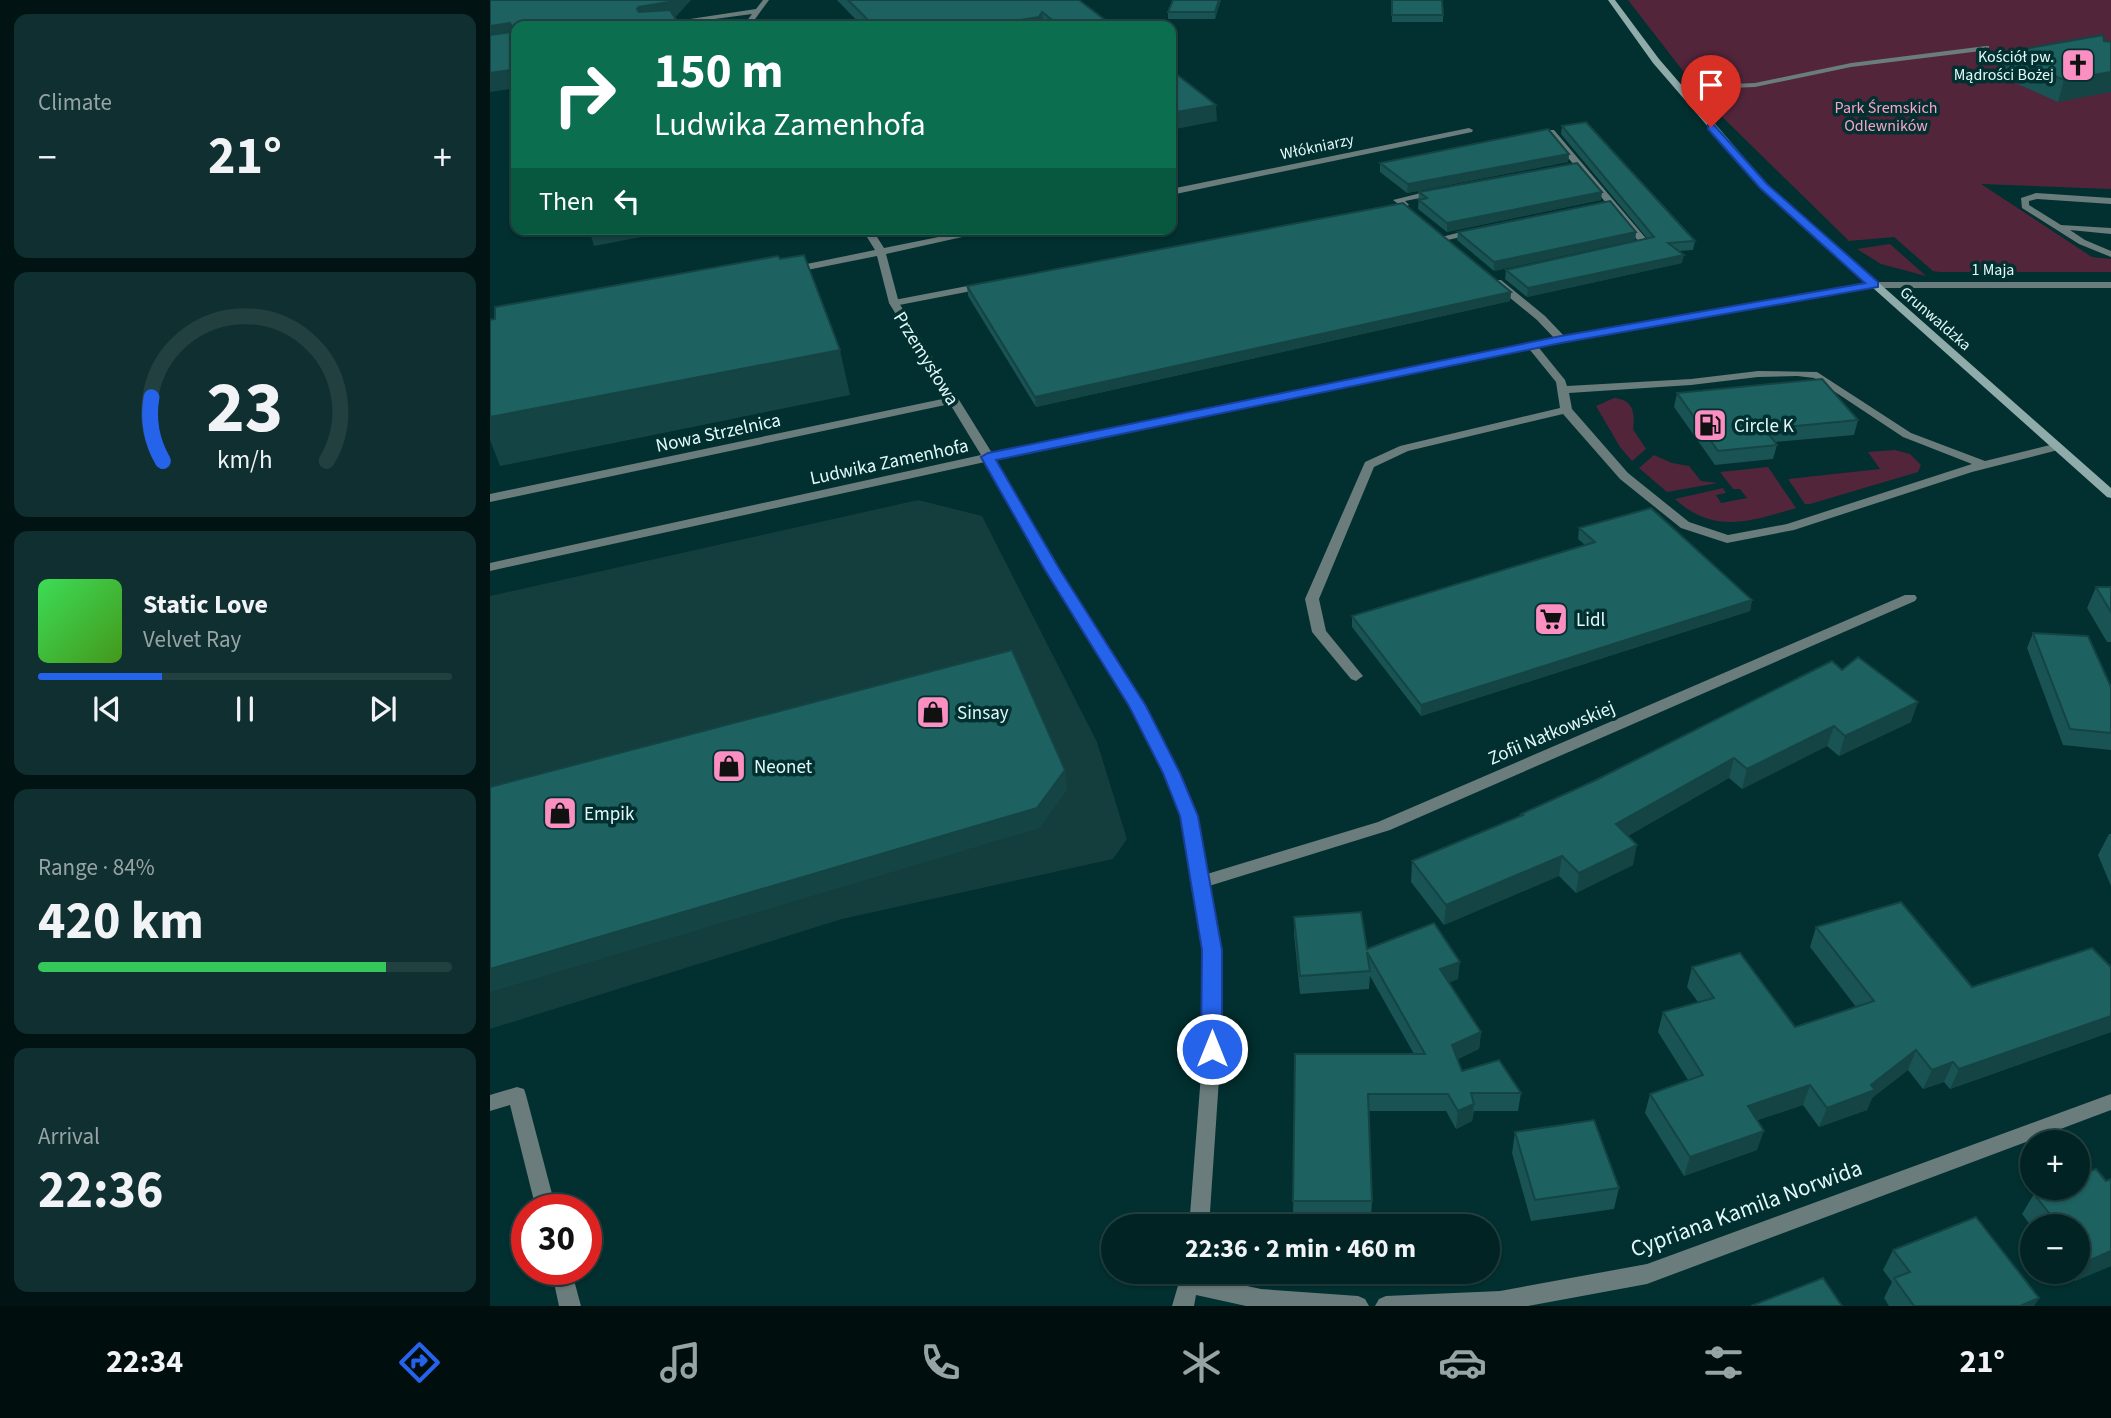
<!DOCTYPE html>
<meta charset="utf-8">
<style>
:root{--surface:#022323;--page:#102f30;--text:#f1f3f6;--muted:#96a4a6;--line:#234041;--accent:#2563eb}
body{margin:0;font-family:"Source Sans 3",sans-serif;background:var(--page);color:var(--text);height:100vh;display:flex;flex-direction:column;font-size:26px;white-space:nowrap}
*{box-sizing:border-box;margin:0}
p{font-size:23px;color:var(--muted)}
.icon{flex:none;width:38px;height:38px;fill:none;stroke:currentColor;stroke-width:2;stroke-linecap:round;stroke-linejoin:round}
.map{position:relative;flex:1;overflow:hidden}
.sheet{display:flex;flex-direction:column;gap:14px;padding:14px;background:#011313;width:490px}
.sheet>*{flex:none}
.hud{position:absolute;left:21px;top:21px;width:665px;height:214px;border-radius:14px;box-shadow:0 2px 5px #0004,0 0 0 2px var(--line);background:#0b6e4f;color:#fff;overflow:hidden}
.tools{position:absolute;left:1530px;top:1130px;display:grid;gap:14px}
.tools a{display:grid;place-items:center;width:70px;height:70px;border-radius:50%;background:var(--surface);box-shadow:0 2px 5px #0004,0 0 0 2px var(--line);font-size:35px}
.speed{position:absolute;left:21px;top:1194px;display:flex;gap:14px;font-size:35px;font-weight:700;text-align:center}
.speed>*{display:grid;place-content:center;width:91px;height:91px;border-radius:50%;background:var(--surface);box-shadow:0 2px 5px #0004,0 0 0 2px var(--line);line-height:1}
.speed .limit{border:10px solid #d22;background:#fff;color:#111}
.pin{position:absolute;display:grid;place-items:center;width:60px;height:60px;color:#fff;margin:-72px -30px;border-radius:50% 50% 50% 0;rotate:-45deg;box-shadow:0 0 7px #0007}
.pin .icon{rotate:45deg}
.me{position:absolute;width:77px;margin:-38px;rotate:0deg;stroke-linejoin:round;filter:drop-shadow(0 0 5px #0008)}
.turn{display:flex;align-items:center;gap:24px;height:147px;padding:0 28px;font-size:32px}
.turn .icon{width:91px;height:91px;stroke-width:2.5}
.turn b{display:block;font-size:49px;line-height:60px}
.then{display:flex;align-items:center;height:66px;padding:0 28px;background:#0003;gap:14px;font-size:26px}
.big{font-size:52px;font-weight:700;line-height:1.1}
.sheet .widget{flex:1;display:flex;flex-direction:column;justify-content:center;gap:10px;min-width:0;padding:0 24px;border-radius:14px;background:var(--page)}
.sheet .dial{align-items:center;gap:0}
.dial svg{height:182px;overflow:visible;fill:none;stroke:var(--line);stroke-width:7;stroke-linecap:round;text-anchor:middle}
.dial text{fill:var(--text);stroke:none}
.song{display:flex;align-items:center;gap:21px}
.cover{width:84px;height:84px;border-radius:10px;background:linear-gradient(135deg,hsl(130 70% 55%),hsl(100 70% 35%))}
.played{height:7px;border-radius:4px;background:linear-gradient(90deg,var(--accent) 30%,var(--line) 30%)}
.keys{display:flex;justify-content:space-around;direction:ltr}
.heat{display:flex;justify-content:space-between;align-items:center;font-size:38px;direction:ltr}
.charge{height:10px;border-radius:5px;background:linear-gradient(90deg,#34c759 84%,var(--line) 0)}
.trip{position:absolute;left:611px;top:1214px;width:399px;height:70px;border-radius:35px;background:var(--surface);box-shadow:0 2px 5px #0004,0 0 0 2px var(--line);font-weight:700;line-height:70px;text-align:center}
.dock{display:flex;height:112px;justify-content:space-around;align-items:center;background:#010e0e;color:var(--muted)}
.dock .icon{width:49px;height:49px}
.dock .on{color:var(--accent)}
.dock b{font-size:32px;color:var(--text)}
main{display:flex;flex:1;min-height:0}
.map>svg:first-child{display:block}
.built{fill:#143d3d}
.green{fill:#53253b}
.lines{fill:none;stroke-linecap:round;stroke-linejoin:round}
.service{fill:#6a7c7b;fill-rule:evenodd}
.minor{fill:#6a7c7b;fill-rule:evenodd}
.secondary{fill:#8fabaa;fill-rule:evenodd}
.wall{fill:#195353}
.shaded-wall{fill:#144443}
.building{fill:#1d6160;stroke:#144443;stroke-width:2}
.route{fill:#2563eb;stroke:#184099;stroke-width:2}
.labels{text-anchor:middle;stroke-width:7;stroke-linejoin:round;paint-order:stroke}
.far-poi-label{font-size:16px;fill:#e3f9f9;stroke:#022f2f;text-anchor:end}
.far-park-label{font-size:16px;fill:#f9a3c9;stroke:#022f2f}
.far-street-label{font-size:16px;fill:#e3f9f9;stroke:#022f2f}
.street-label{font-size:19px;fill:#e3f9f9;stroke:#022f2f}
.poi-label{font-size:19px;fill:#e3f9f9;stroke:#022f2f;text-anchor:start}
.near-street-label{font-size:23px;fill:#e3f9f9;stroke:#022f2f}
</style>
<main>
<section class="sheet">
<div class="widget"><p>Climate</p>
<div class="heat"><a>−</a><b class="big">21°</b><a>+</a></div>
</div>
<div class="widget dial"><svg viewBox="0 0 100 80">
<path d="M14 69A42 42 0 1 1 86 69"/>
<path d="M14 69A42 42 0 0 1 9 41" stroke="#2563eb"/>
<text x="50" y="56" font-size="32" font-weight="700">23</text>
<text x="50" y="72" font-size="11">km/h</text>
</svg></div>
<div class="widget">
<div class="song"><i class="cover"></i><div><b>Static Love</b><p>Velvet Ray</p></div></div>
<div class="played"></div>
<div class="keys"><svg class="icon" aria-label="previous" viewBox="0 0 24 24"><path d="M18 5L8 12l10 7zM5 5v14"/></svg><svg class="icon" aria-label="pause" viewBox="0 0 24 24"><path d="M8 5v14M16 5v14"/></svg><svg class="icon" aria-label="next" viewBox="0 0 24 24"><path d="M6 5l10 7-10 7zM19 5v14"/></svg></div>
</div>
<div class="widget"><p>Range · 84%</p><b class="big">420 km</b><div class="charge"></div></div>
<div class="widget"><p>Arrival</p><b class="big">22:36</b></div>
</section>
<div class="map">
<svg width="1621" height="1306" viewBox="0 0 1621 1306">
<rect width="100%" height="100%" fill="#022f2f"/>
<path class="built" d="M428,500L492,516L607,742L637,839L623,859L352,919L0,1029V596Z"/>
<path class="green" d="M1138,0H1621V189L1491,184L1602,257L1621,259V272H1449L1443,271L1404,237L1359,241L1217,102Z
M1400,244L1436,276L1391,264L1367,249Z
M1124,398C1144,400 1145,413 1143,429L1156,449L1142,461L1130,447L1106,406Z
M1405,450L1420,454L1431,465L1428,472L1320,504H1315L1298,479L1390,469L1378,452Z
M1164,455L1182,463L1199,466L1211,481L1228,483L1177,492L1149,468Z
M1278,467L1306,508C1261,521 1224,535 1185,499L1233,488L1236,493L1226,495L1231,503L1257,498L1250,489H1243L1230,472Z"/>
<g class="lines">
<path class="service" d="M1496,46H1499V50L1361,67L1265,87L1189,90L1185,88L1189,86L1265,83L1361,63Z
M1058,130H1064L1159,242V246L1141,249V245L1150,243L1058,134Z
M947,189L951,192L950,194L915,201L919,205L914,208L903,200Z
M1546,193L1621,198V204L1547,199L1539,201V205L1571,225L1621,228V234L1580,230L1595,240L1621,251V257L1589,244L1532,208L1531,198Z
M986,228L989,229V233L953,241L948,238Z
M1003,280H1011L1055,316L1075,337V341H1067L1047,320L1003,284Z
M493,283L497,284V288L404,306L399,303L404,300Z
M1041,342L1045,343L1075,380L1077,386L1201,379L1268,371L1327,372L1421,433L1495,461L1568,443L1574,447L1572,449L1482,472L1304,530L1237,543L1191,528L1130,479L1073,414L918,451L884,467L829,599L836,631L873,676L866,681L861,679L822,632L815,599L875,462L910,446L1070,408L1066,382L1036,345ZM1307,376L1324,378L1413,437L1482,464L1297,524L1238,535L1199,522L1138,473L1082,409L1079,393L1201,385L1268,377Z"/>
<path class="minor" d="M273,0H279L260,26H253L262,14L172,26H154L266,9Z
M979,128L983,130L982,132L681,195V189Z
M372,229H382L394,248L488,229H508L396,254L409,303L502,453L1071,336L1384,282H1621V288H1384L1071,342L505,459L570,570L655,706L689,773L707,816L717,874L888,822L1415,595H1425L1427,598L1425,601L900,830L719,886L731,949V1049L719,1227H699L713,1049V949L691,816L673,773L641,706L556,570L495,462L0,571V563L491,455L460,404L0,502V494L457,398L399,303L387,256L302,273L297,270L302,267L385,250Z
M27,1087L34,1089L36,1095L66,1209H46L20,1105L0,1111V1095Z
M1621,1094V1110L1157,1284L1038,1306H885L889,1299L896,1296L1010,1291L1157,1264Z
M61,1269H81L91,1306H69Z
M692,1272H712L711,1276L771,1289L868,1296L875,1299L879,1306H756L706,1295L704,1306H682Z"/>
<path class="secondary" d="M1118,0H1125L1169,59L1277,184L1621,488V498L1617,497L1271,188L1163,63Z"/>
</g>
<path class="wall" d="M347,0H589L623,26H372Z
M683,0H731L725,19H678V12Z
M902,0L953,15V22H902Z
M1614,41L1568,102L1505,74L1511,53Z
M1072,126L1205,241L1203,250L1189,251L1192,263L1037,297L1015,279L1016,270L1157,238L1071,134Z
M1079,154L1078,162L917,193L890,172V163Z
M929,192L1111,200L957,232L928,209Z
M968,232H1146L1145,240L1004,271L967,240Z
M477,286L1021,292L1020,301L546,407L478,296Z
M1187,393L1368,420L1364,435L1285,442L1287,445L1283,459L1225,465L1184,407Z
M1089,528L1262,600L1260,611L931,716L862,627V616L1095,545L1088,539Z
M1606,587H1621V642H1617L1597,608Z
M1543,633L1621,687V750L1573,745L1537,648Z
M1352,670L1421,722L1349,756L1337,746L1252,789L1239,778L1138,836L1143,865L1086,893L1069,876L954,925L921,882L922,861L1031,816V814Z
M1619,834H1621V886L1608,855Z
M804,917L877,949L968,979L958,983L991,1032L989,1049L968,1059L972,1071L1031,1093L1028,1111H984L982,1121L966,1129L956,1111H879L882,1201L881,1218H803L805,1054H924L880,976L879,989L810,994L804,935Z
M1326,927L1482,987L1621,967V1032L1460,1089L1454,1082L1433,1089L1418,1070L1382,1098L1377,1110L1329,1127L1313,1105L1267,1120V1150L1194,1176L1155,1113L1160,1094L1198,1080L1168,1032L1173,1012L1208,1002L1197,987L1202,967L1305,1027L1366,1007L1320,947Z
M1025,1132L1129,1188L1124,1209L1041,1221L1022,1153Z
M1621,1179V1266L1585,1281L1578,1272H1587V1227H1542L1532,1214L1544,1194L1616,1181Z
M1403,1250L1549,1298L1544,1306H1399L1394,1298L1402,1282L1393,1270Z"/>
<path class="shaded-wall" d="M181,0H201L184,19L154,23L147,9L149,7Z
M729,0H731L725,19V12Z
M552,12L554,26H494Z
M20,23L26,40L0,44V26Z
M26,69V88L0,92V73Z
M1621,72V92L1568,102L1574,80Z
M726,105L727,121L681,130V113Z
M1079,154L1078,162L917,193L918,184Z
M684,164L685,181L681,182V165Z
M1112,192L1111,200L957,232V223Z
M99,229H193L104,246Z
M1146,232L1145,240L1004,271V262Z
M1194,255L1192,263L1037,297L1038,288Z
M1021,292L1020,301L546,407L545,397Z
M350,350L360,395L10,466L0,440V417Z
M1262,600L1260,611L931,716V705Z
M1428,702L1421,722L1349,756L1355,736Z
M1344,726L1337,746L1252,789L1257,769Z
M1244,758L1239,778L1122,845L1126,824Z
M575,770L577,790L550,828L0,992V969Z
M1147,845L1143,865L1086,893L1089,873Z
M1072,856L1069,876L954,925L956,905Z
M970,962L968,979L948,987L950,969Z
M1621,1016V1032L1460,1089L1469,1069Z
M991,1032L989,1049L960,1062L962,1045Z
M1426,1050L1418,1070L1382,1098L1377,1110L1329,1127L1337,1108L1381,1085Z
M1463,1062L1454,1082L1433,1089L1442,1070Z
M1320,1085L1313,1105L1251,1126L1258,1106Z
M984,1104L982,1121L966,1129L968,1111Z
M1274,1131L1267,1150L1194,1176L1200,1157Z
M1621,1251V1266L1585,1281L1598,1261Z
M1549,1298L1544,1306H1530Z"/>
<path class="building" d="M0,0H181L179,2L149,7L147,9L149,12L180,10L190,26H26V69L0,73V35L21,32L23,30L20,23L0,26Z
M358,0H589L623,26H570L552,12L549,17L494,26H384Z
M683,0H729L725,12H678Z
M902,0H952L953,15H902Z
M1613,35L1614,41L1621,42V72L1574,80L1511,53Z
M681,70L726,105L681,113Z
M1096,122L1205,241L1178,243L1194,255L1038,288L1016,270L1164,237L1072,126Z
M1058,129L1079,154L918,184L890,163Z
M1087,163L1112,192L957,223L929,200L937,198L929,192Z
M1120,201L1146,232L1004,262L968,232Z
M913,203L1021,292L545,397L477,286Z
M314,255L350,350L0,417V320L5,319V307L288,256L290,259Z
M1332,379L1368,420L1275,429L1287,445L1228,451L1187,393Z
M1161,508L1262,600L931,705L862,616L1105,542L1089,528Z
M1606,587H1621V612Z
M1543,633L1598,636L1621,687V733L1580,729Z
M522,650L575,770L547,808L0,969V787Z
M1368,657L1428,702L1355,736L1344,726L1257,769L1244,758L1126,824L1147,845L1089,873L1072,856L956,905L922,861L1033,815L1031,814L1106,780L1342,661L1352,670Z
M1411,902L1482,987L1602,948L1621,967V1016L1469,1069L1463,1062L1442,1070L1426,1050L1381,1085L1385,1090L1337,1108L1320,1085L1258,1106L1274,1131L1200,1157L1160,1094L1213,1075L1173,1012L1224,998L1202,967L1250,953L1305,1027L1384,1001L1326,927Z
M871,912L877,949L944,923L970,962L950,969L991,1032L962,1045L972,1071L1009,1060L1031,1093H981L984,1104L968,1111L958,1094H878L882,1201H803L805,1054H935L877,952L880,971L810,976L804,917Z
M1104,1120L1129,1188L1045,1200L1025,1132Z
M1606,1169L1616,1181L1621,1179V1251L1598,1261L1587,1248V1227H1570L1544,1194L1557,1188H1587V1176Z
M1486,1217L1549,1298L1530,1306H1424L1404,1278L1420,1272L1403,1250Z
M1333,1278L1352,1306H1261Z"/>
<path class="route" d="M1218,125H1224L1277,184L1388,282V287L1071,343L506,460L570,570L656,706L690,773L708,816L732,950V1049L729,1055L722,1058L714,1055L711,1049L712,950L690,816L673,773L639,706L555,570L491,457L498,453L1071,336L1375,283L1270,188L1218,129Z"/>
<defs>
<g id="church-square" transform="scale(1.75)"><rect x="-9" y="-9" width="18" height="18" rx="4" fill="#fc8fc1" stroke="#022f2f"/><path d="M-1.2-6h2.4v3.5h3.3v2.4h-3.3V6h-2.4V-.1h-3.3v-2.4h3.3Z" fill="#111"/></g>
<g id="fuel-square" transform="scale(1.75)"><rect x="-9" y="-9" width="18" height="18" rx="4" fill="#fc8fc1" stroke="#022f2f"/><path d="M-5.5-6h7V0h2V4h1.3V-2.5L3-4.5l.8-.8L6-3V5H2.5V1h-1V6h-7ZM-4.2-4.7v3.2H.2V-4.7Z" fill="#111"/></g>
<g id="supermarket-square" transform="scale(1.75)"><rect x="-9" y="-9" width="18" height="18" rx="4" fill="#fc8fc1" stroke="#022f2f"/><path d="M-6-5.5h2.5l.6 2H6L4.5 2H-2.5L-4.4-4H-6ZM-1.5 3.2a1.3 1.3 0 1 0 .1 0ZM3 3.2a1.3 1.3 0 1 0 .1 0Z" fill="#111"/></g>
<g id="shop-square" transform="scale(1.75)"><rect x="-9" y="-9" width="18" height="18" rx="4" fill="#fc8fc1" stroke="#022f2f"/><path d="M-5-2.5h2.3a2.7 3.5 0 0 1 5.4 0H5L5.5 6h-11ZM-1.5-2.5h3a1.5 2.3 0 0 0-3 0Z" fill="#111"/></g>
</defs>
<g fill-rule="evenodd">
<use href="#church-square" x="1588" y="65"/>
<use href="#fuel-square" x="1220" y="425"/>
<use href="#supermarket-square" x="1061" y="619"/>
<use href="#shop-square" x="443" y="712"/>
<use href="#shop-square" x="239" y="766"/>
<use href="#shop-square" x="70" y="813"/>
</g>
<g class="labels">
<g class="far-poi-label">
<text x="1564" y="62">Kościół pw.<tspan x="1564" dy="18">Mądrości Bożej</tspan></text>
</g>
<g class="far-park-label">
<text x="1396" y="113">Park Śremskich<tspan x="1396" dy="18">Odlewników</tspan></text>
</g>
<g class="far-street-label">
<text transform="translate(827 146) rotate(-12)" y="6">Włókniarzy</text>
<text x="1503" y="275">1 Maja</text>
<text transform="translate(1446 318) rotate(41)" y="6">Grunwaldzka</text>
</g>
<g class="street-label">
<text transform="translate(437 358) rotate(58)" y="7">Przemysłowa</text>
<text transform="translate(228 432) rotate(-12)" y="7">Nowa Strzelnica</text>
<text transform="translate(399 461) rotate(-12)" y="7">Ludwika Zamenhofa</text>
<text transform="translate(1061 732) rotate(-23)" y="7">Zofii Nałkowskiej</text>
</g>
<g class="poi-label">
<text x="1244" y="432">Circle K</text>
<text x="1086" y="626">Lidl</text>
<text x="467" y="719">Sinsay</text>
<text x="264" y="773">Neonet</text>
<text x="94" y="820">Empik</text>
</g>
<g class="near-street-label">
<text transform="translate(1256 1208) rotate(-20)" y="8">Cypriana Kamila Norwida</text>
</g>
</g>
</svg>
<div class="tools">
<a>+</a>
<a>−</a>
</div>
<div class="speed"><div class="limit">30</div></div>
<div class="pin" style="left:1221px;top:127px;background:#d93025"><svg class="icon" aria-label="arrive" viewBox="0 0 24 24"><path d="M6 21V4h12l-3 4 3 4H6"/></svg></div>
<svg class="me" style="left:722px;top:1049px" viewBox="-20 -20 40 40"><circle r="17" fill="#2563eb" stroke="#fff" stroke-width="3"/><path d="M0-11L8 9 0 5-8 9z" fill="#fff"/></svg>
<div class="trip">22:36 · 2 min · 460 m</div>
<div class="hud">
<div class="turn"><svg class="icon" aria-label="right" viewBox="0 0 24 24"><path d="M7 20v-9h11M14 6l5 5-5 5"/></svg><div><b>150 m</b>Ludwika Zamenhofa</div></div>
<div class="then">Then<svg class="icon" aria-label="left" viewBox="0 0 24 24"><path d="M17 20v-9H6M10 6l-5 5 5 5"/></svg></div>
</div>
</div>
</main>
<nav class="dock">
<b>22:34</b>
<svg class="icon on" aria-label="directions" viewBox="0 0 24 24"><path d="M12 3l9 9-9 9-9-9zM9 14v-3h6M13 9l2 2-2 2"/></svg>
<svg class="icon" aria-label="music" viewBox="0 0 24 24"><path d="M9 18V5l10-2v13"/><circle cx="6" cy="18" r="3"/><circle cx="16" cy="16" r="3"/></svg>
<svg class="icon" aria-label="phone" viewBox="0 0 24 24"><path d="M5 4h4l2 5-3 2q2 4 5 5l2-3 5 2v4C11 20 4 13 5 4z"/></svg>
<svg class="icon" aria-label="climate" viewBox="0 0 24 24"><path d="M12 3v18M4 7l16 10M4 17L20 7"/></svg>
<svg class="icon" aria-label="car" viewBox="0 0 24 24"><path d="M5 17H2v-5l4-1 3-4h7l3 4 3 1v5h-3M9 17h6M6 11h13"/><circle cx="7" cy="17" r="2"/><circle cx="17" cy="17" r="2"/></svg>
<svg class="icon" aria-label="filters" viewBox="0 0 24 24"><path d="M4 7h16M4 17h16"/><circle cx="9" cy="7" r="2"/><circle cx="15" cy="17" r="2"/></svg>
<b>21°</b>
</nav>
